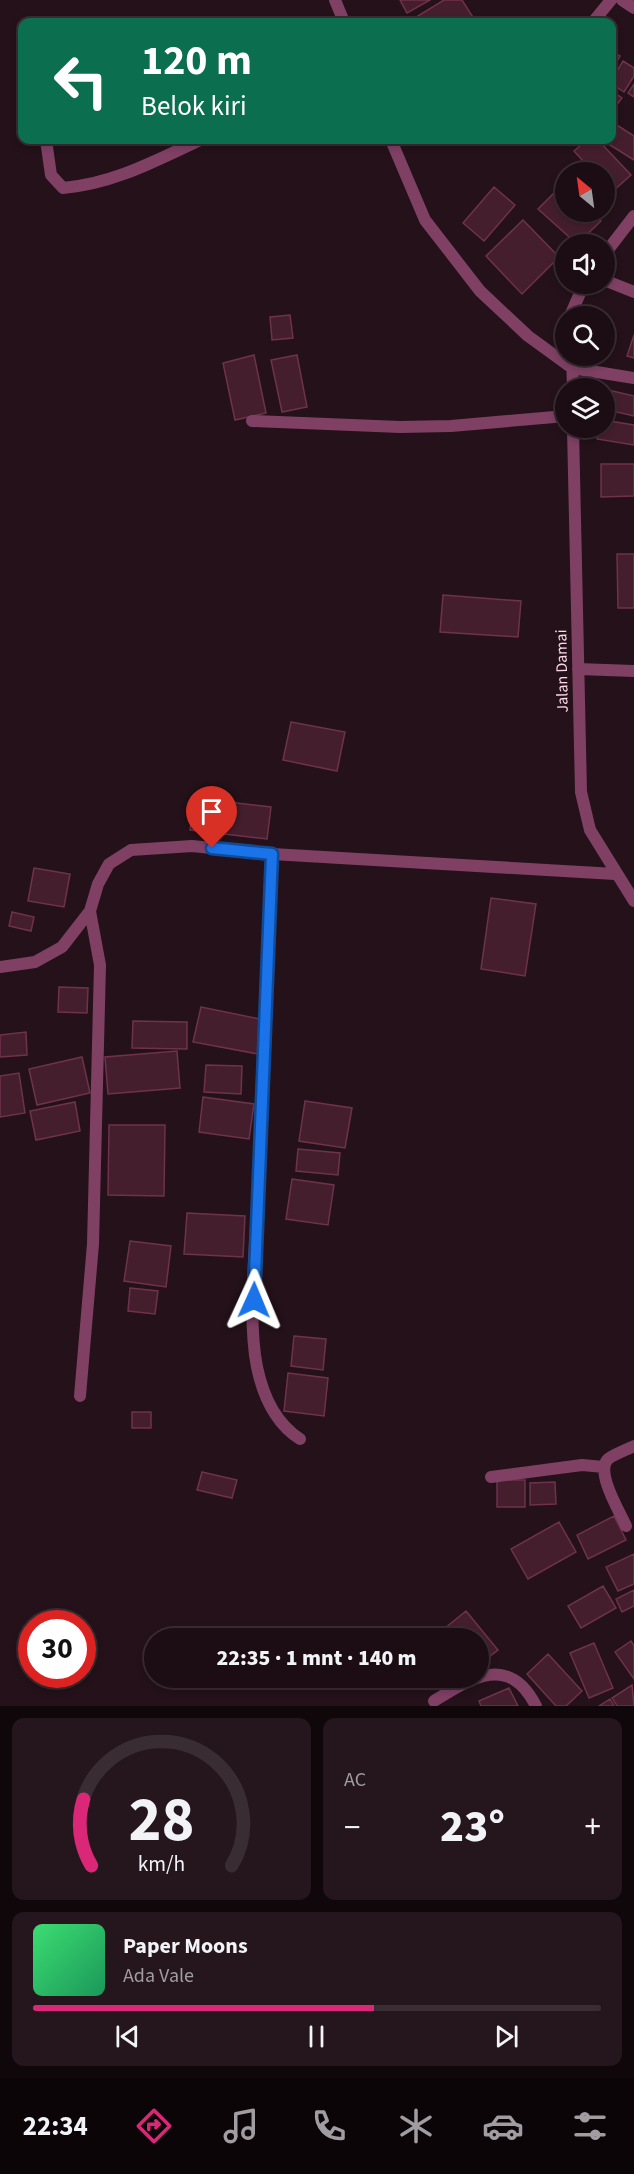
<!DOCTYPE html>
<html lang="id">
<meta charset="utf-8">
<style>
:root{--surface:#1b0d13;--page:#24161c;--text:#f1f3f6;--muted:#a09ca0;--line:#392d33;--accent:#db2777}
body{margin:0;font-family:"Source Sans 3",sans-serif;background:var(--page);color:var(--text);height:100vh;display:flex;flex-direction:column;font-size:22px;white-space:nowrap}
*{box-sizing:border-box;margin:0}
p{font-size:20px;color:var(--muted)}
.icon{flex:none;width:33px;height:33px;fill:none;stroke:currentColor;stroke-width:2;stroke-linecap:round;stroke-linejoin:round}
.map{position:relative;height:1706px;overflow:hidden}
.details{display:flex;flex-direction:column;gap:12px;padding:12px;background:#0f070a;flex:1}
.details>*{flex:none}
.banner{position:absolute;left:18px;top:18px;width:598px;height:126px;border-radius:12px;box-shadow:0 3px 9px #0003,0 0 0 2px var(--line);background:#0b6e4f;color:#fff;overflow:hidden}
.needle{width:39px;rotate:331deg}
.tools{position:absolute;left:555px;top:162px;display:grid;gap:12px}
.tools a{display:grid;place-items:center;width:60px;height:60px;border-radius:50%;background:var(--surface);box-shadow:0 3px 9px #0003,0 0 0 2px var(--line);font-size:30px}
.speed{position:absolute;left:18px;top:1610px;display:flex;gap:12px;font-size:30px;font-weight:700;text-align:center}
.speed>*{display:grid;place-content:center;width:78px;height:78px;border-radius:50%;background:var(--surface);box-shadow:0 3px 9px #0003,0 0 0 2px var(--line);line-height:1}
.speed .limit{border:9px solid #d22;background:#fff;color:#111}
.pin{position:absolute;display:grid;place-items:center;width:51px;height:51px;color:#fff;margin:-62px -26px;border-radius:50% 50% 50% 0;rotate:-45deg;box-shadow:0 0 6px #0007}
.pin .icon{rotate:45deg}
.me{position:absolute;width:66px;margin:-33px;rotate:1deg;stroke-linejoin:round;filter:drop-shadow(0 0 4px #0008)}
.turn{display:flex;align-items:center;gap:21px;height:126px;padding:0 24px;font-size:27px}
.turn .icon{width:78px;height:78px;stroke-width:2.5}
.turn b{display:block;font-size:42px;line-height:51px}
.big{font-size:45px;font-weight:800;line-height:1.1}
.details .tile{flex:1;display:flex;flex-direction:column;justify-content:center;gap:9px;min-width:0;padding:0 21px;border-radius:12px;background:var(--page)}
.details .dial{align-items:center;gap:0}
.dial svg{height:156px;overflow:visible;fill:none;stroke:var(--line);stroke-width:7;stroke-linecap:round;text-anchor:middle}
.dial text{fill:var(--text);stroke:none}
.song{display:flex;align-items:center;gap:18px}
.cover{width:72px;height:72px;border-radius:9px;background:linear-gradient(135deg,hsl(140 70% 55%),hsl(150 70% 35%))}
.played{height:6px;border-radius:3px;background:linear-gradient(90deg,var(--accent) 60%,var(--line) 60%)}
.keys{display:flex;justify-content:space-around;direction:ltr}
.heat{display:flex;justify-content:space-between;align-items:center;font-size:33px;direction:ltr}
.details .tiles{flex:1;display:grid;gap:12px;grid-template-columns:1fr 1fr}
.tile:last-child{grid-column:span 2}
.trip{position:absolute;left:144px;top:1628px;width:345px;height:60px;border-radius:30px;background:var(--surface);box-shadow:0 3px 9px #0003,0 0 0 2px var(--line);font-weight:800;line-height:60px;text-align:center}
.tab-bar{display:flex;height:96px;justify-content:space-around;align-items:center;background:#0b0508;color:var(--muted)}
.tab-bar .icon{width:42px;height:42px}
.tab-bar .active{color:var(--accent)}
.tab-bar b{font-size:27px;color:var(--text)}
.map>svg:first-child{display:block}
.building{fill:#441e2d;stroke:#6e324b;stroke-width:1.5}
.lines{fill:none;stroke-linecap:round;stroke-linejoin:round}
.street{stroke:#7f4064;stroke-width:12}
.route-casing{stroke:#114b97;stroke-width:15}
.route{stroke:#1a73e8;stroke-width:10}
.labels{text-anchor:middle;stroke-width:6;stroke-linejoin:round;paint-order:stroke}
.street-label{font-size:16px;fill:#fcd8e9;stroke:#241119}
</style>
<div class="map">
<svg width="634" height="1706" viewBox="0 0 634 1706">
<rect width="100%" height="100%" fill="#241119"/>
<path class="building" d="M400,0H430L407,13Z
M444,0H462L476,22H408Z
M612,52L620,56L612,70Z
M623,61L634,68V76L624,92L612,84V79Z
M634,84V97L628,93Z
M612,91L622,98L612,111Z
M612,122L634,136V160L602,140H612Z
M587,140H598L631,175L612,192L604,184V172H593L574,151Z
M564,183L566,212H592L601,221L577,244L538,209Z
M494,187L515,205L484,241L463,223Z
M523,220L559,257L522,294L486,256Z
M290,315L293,338L272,340L270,317Z
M634,335V358L627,356Z
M254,355L266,413L235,420L223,363Z
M297,355L307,407L282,412L271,360Z
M604,389L634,396V416L604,409Z
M604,420L634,425V445L597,439L599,428H604Z
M601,464H634V496L601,497Z
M617,554H634V608H618Z
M443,595L521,601L518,637L440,632Z
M291,722L345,732L337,771L283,760Z
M194,798L271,807L267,839L190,830Z
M34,868L70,874L64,907L28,901Z
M491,898L536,904L525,976L481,969Z
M12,912L34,917L31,931L9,926Z
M59,987L88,988L87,1013L58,1012Z
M201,1007L265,1020L258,1054L193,1042Z
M133,1021L187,1022V1049L132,1048Z
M26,1032L27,1055L0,1057V1035Z
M177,1051L180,1088L108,1094L105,1057Z
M82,1057L90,1093L37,1105L29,1069Z
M206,1065L242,1066L241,1094L204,1092Z
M19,1073L25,1113L0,1117V1076Z
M203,1097L254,1104L249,1139L199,1132Z
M305,1101L352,1108L345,1148L299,1141Z
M75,1102L80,1131L36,1140L30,1111Z
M109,1125H165L164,1196L108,1195Z
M298,1149L340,1153L338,1175L296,1171Z
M292,1179L334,1185L328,1225L286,1219Z
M187,1213L245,1216L243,1257L184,1254Z
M130,1241L171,1246L166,1287L124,1281Z
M130,1288L158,1291L155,1314L128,1311Z
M294,1336L326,1339L323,1370L291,1366Z
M288,1373L328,1378L324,1416L284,1411Z
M132,1412H151V1428H132Z
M202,1472L237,1480L232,1498L197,1490Z
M497,1480H525V1507H497Z
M555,1482L556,1504L530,1505V1483Z
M614,1516L626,1540L588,1559L577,1535Z
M559,1522L576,1552L528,1579L511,1549Z
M634,1554V1584L618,1591L606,1567Z
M603,1586L616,1608L581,1628L568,1606Z
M634,1590V1606L622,1612L616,1599Z
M466,1611L498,1650L478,1665V1638H454L445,1628Z
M631,1641L634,1646V1679L615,1652Z
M594,1643L613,1688L589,1698L570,1653Z
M548,1654L582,1691L566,1706H556L527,1674Z
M632,1685L634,1706H617L612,1698Z
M509,1688L518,1706H481L479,1701Z
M610,1699L614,1706H599Z"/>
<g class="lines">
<path class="street" d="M335,0L344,22
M622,0L634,8
M593,22L611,0
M46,140L51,175L63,188C113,184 155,161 200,140
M391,140L425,220L480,291L528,336L572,368L634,378
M604,255L634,216
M604,280L634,292
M570,316L584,284
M572,356L573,388
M252,421L400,427L451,426L566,416
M573,428L581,792L590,830L634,901
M578,669L634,671
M272,854C267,966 263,1078 258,1190C256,1242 247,1317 257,1367C263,1396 275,1423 300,1439
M0,967L35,962L62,947L90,911L98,884L109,864L131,850L192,846L272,854L615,874
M80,1396L93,1244L100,965L90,911
M491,1477L582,1465L604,1467
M626,1526C620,1512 595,1472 608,1459C614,1454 626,1450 634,1446
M434,1701C471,1678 509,1653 536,1706"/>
</g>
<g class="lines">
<g class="route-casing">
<path id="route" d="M212,848L272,854L254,1300"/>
</g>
<use href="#route" class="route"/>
</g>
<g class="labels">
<g class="street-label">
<text transform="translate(561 671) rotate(-91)" y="6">Jalan Damai</text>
</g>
</g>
</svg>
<div class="tools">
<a><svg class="needle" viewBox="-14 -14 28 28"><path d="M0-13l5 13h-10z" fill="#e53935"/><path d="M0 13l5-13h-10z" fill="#a09ca0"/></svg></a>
<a><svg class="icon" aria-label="sound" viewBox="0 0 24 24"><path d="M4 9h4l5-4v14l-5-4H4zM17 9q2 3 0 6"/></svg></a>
<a><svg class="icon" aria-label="search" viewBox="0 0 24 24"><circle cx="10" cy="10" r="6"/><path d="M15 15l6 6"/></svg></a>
<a><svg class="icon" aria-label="layers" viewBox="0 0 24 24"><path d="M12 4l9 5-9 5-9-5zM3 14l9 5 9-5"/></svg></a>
</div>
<div class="speed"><div class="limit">30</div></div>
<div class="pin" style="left:212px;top:848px;background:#d93025"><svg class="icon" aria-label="arrive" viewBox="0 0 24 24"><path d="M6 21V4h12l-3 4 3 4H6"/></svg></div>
<svg class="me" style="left:254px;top:1300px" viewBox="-20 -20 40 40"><path d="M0-17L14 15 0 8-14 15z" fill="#1a73e8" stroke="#fff" stroke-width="4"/></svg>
<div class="trip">22:35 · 1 mnt · 140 m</div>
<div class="banner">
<div class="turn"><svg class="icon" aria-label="left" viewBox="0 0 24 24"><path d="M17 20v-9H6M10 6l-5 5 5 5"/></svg><div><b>120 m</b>Belok kiri</div></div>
</div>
</div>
<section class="details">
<div class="tiles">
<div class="tile dial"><svg viewBox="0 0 100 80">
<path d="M14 69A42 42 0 1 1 86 69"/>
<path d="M14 69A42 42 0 0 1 10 35" stroke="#db2777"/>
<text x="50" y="56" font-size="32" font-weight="700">28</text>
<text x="50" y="72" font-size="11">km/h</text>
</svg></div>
<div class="tile"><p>AC</p>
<div class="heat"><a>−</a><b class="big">23°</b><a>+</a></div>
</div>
<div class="tile">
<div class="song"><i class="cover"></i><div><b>Paper Moons</b><p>Ada Vale</p></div></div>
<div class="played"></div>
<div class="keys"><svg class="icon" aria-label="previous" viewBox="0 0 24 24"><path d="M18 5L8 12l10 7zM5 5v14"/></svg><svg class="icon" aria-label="pause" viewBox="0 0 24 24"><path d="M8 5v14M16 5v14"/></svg><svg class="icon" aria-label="next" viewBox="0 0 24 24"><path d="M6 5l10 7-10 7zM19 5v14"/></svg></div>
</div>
</div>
</section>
<nav class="tab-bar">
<b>22:34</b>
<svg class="icon active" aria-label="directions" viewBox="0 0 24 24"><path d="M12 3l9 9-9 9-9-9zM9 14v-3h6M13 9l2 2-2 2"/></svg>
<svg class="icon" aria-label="music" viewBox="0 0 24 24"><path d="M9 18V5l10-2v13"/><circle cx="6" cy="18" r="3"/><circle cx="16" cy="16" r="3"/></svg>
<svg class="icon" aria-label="phone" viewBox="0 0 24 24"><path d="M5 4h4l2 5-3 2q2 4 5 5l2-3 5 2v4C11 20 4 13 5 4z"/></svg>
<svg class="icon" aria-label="climate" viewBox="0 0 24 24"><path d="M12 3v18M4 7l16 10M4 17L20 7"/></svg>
<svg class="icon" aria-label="car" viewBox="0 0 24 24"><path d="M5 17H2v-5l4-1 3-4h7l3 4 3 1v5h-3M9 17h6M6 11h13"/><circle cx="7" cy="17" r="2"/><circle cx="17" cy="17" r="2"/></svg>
<svg class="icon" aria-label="filters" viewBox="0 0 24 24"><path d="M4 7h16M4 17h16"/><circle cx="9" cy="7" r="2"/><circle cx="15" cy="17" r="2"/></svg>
</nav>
